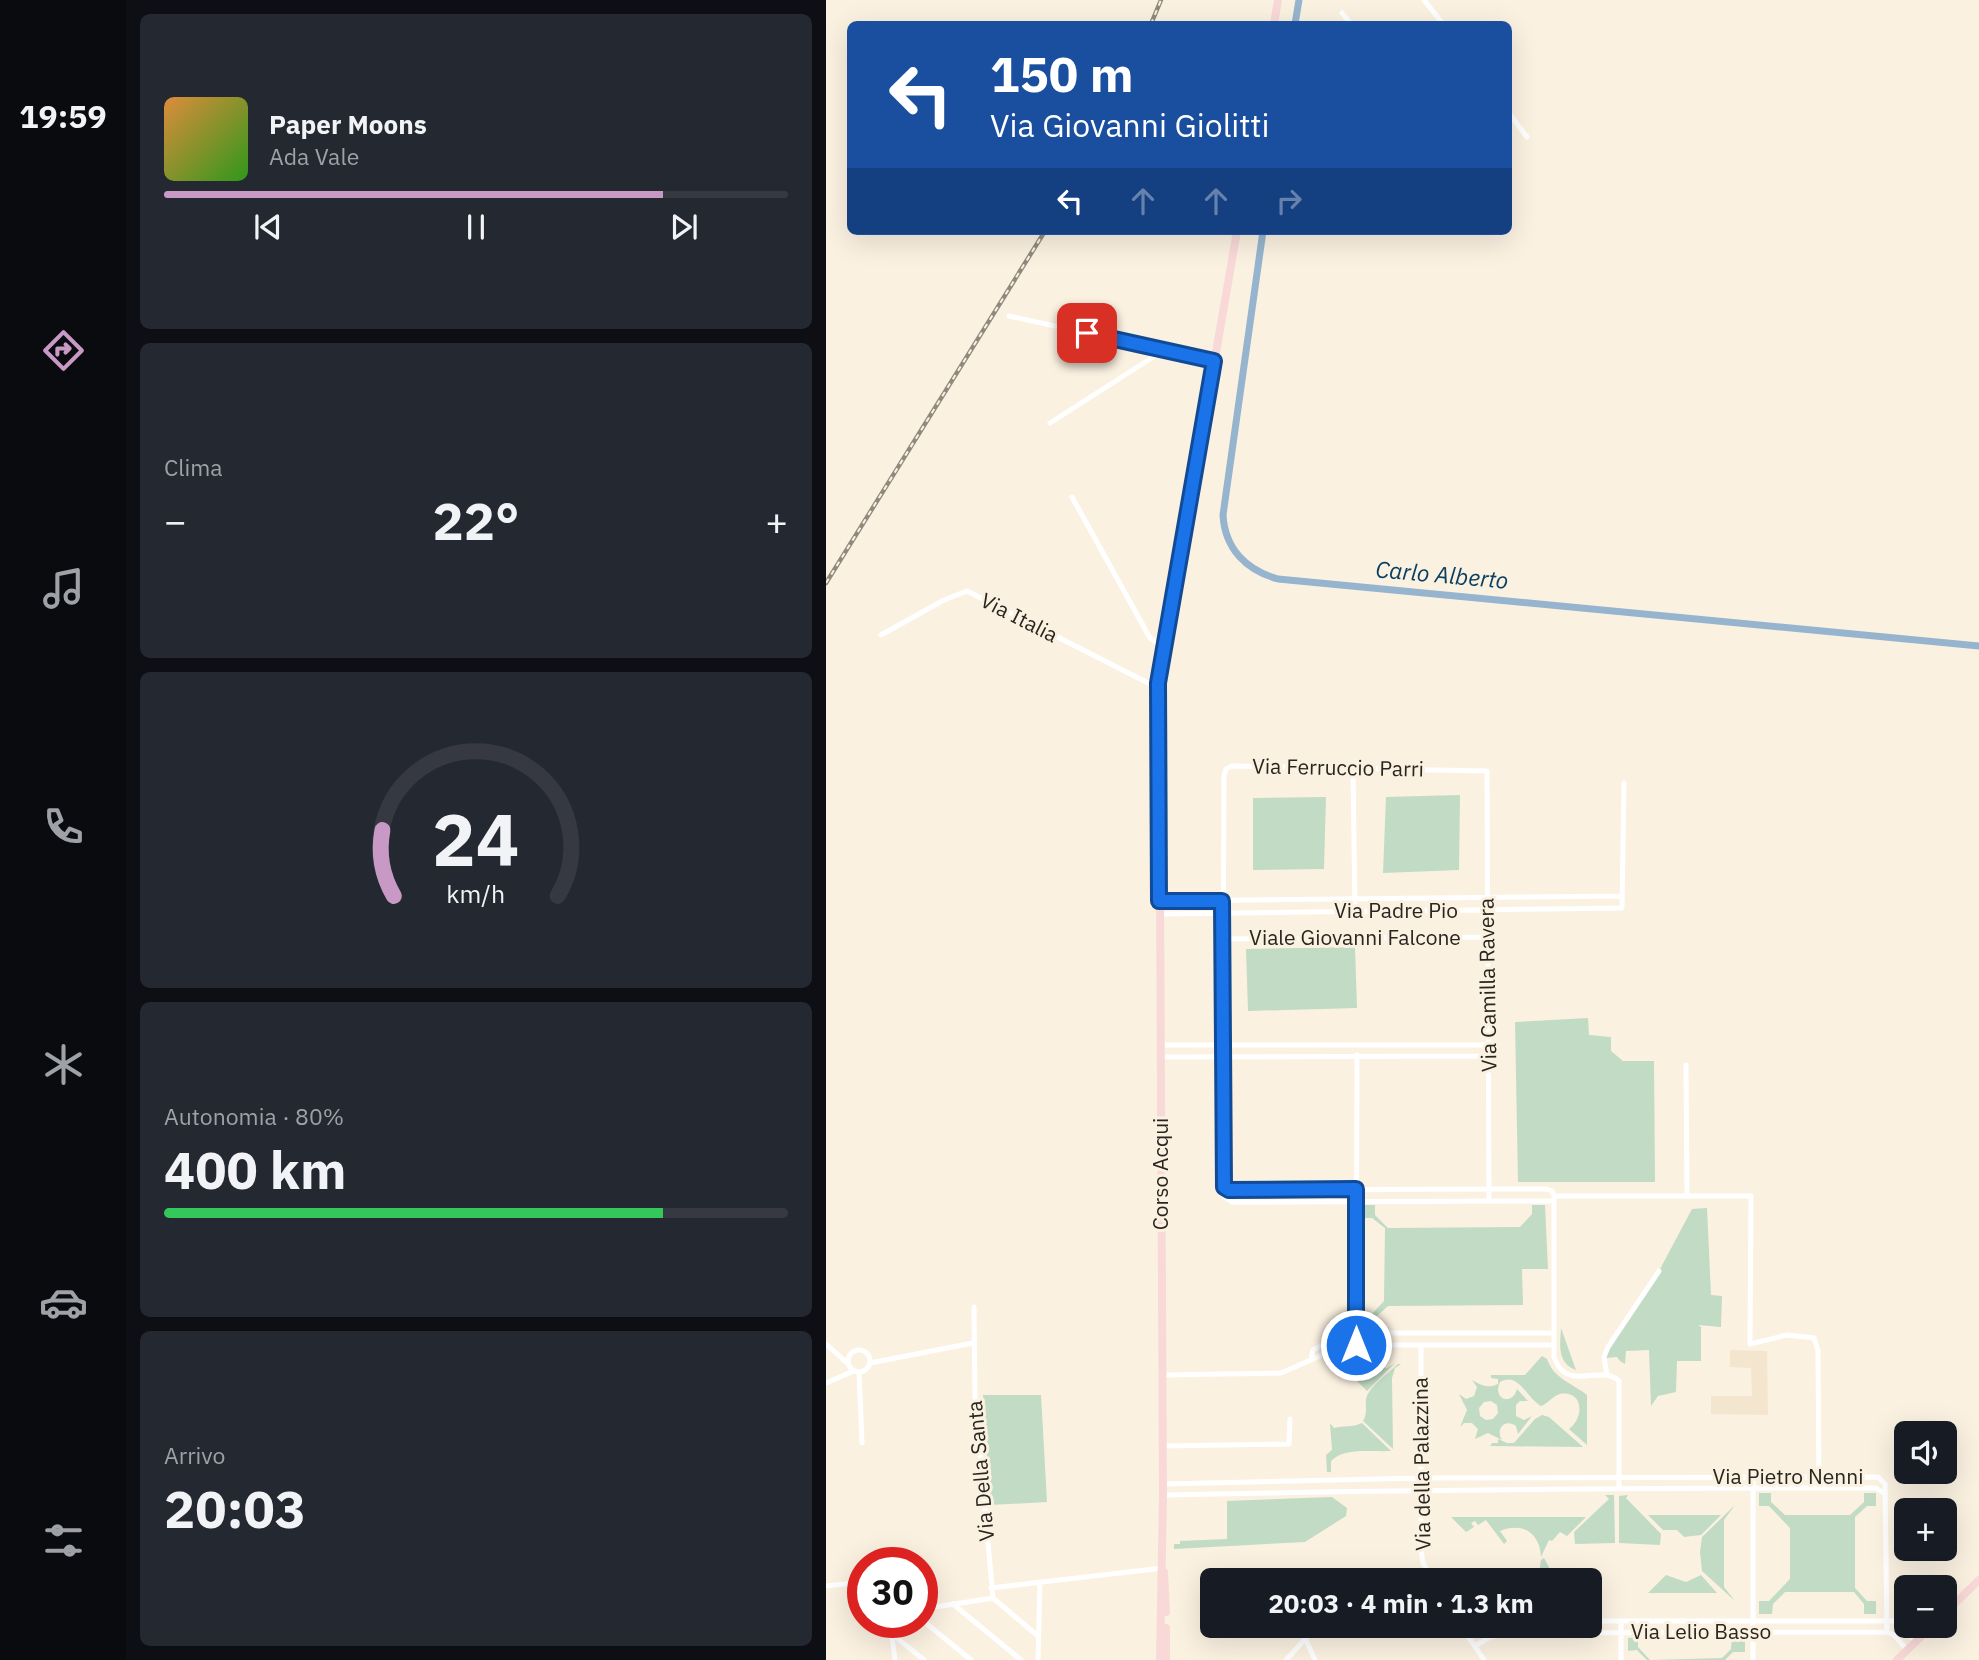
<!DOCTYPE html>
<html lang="it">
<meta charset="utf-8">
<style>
:root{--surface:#171b24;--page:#242831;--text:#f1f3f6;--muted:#9ea1a6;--line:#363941;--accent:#c999c6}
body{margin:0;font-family:"IBM Plex Sans",sans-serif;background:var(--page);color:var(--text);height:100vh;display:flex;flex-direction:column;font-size:26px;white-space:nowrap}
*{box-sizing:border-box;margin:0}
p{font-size:23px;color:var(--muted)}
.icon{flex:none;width:38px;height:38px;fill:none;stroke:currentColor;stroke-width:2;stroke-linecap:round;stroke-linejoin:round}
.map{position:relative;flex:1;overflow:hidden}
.details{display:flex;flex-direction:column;gap:14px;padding:14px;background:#0d0f14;width:700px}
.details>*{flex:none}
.hud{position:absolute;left:21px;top:21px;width:665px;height:214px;border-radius:10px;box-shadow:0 7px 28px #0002;background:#1a4fa0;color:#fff;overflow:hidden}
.buttons{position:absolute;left:1068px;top:1421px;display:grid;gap:14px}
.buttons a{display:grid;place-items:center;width:63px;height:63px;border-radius:10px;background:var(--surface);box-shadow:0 7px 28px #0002;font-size:35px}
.speed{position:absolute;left:21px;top:1547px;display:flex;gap:14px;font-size:35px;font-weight:700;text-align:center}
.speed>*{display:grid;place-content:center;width:91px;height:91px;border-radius:50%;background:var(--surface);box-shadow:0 7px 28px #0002;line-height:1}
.speed .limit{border:10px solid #d22;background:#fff;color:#111}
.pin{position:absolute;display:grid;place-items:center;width:60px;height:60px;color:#fff;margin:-30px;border-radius:14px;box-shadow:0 4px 10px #0006}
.me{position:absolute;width:77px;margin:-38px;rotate:0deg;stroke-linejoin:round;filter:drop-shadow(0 0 5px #0008)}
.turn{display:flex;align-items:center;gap:24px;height:147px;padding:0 28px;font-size:32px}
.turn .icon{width:91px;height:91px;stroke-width:2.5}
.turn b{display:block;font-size:49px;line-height:60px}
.lanes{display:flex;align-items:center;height:66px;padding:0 28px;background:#0003;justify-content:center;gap:35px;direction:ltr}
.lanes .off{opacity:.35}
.big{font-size:52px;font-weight:700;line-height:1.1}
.details .widget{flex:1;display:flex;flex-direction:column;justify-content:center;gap:10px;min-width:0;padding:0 24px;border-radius:10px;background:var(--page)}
.details .dial{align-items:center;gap:0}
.dial svg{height:182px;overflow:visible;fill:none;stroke:var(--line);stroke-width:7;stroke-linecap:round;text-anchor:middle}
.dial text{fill:var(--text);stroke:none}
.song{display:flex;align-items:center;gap:21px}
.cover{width:84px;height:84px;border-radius:10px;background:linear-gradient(135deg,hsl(30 70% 55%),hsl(110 70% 35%))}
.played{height:7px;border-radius:4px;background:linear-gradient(90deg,var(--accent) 80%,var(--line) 80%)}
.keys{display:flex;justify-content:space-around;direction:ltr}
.heat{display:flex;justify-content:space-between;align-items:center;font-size:38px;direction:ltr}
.charge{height:10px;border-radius:5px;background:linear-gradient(90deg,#34c759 80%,var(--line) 0)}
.trip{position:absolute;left:374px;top:1568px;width:402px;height:70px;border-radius:10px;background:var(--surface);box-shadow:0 7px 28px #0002;font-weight:700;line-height:70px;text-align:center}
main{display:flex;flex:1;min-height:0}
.menu{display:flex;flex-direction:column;width:126px;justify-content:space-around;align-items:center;background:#090b0e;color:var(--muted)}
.menu .icon{width:49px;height:49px}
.menu .current{color:var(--accent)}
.menu b{font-size:32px;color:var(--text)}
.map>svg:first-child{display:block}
.built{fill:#f4e5cf}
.green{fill:#c1dbc5;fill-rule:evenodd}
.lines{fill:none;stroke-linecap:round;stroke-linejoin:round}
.canal{stroke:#96b4cd;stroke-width:7}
.street{stroke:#fff;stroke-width:5}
.secondary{stroke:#f8d9d7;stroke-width:8}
.rail-casing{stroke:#90897e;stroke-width:4.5}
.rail{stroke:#fbf1e1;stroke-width:2;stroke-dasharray:5;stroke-linecap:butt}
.route-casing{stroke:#114b97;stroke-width:18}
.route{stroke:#1a73e8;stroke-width:12}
.labels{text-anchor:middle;stroke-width:6;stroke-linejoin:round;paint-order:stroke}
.street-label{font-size:21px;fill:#292520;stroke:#fbf1e1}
.water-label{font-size:23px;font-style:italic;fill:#093f61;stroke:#fbf1e1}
</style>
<main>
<nav class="menu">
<b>19:59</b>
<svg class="icon current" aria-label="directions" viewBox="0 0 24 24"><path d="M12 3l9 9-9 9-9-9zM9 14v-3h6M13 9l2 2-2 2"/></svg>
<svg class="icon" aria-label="music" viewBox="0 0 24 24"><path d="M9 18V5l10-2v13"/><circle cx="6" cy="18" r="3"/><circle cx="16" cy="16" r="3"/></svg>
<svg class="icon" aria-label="phone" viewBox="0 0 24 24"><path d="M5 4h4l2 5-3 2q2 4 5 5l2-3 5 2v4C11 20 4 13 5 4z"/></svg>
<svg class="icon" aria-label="climate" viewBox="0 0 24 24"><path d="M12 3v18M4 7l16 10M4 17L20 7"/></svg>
<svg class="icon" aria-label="car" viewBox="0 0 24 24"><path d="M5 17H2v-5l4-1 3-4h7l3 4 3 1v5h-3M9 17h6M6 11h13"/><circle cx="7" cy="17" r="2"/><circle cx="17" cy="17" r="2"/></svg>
<svg class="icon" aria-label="filters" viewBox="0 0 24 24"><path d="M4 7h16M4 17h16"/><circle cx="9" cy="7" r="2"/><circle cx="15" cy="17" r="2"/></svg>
</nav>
<section class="details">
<div class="widget">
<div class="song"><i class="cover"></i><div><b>Paper Moons</b><p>Ada Vale</p></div></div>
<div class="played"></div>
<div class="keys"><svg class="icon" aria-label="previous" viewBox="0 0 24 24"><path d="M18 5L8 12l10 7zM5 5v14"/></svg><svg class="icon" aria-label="pause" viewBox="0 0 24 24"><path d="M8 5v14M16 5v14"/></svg><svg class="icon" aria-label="next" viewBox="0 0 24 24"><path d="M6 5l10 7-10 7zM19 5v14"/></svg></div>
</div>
<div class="widget"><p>Clima</p>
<div class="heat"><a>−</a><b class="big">22°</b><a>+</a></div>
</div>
<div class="widget dial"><svg viewBox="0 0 100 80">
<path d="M14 69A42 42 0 1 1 86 69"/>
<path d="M14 69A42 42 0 0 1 9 40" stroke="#c999c6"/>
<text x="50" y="56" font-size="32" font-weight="700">24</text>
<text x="50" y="72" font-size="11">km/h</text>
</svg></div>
<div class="widget"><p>Autonomia · 80%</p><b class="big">400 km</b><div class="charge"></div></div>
<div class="widget"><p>Arrivo</p><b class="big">20:03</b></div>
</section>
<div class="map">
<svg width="1153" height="1660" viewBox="0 0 1153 1660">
<rect width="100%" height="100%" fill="#fbf1e1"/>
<path class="built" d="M904,1350L941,1351L942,1415L885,1414V1396H926L925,1368L904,1367Z"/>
<path class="green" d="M634,795L633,870L557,873L560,797Z
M500,797L498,869L427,870V798Z
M529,947L531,1008L422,1011L420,949Z
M762,1018L763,1035L785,1037V1051L797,1061H828L829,1182H692L689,1022Z
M536,1205H549V1215L562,1228L694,1227L706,1214V1205H719L722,1269H696L697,1305L562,1306L550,1317L549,1327H537V1313L546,1314L558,1301L559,1228L546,1218H537Z
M881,1208L885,1295L896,1296L895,1327L872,1325L875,1327V1361H851L850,1392L832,1396L825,1406L823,1350L800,1351L799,1364L794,1361L791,1357L780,1358L782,1347L833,1271L866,1209Z
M735,1328L750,1370C731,1363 734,1345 735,1328Z
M716,1356L721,1359C728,1379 746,1383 761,1395V1445L743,1429C759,1417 757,1390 734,1394C726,1396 722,1404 715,1406C700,1398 693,1371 674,1382C666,1399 686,1407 691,1389L702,1401H694L690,1405V1416L698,1420L706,1416L692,1434L690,1426C679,1418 669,1429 676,1440L662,1433L649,1439L652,1429L646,1423H638L634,1427L641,1410L633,1394L640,1399L648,1396L651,1387L646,1380C655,1385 662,1389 672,1384V1379L665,1378V1375H699ZM665,1401L671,1405L672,1413L667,1419L660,1420L654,1416L653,1408L658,1402Z
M569,1363L541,1391L531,1381L526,1369L561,1368Z
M572,1364H575L569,1368L566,1378L567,1449L537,1421C542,1412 539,1407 540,1399C543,1386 563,1373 572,1364Z
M157,1395H215L221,1502L164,1505Z
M716,1415L723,1417L757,1447L664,1446L666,1443H672V1439L681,1443H688L709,1419Z
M504,1423L508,1428C518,1425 526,1428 536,1423L565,1451C545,1452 518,1447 505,1461V1472H501L500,1455L506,1450Z
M933,1493H945V1502L959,1515H1024L1038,1502V1493H1050V1506H1041L1029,1517V1588L1041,1601H1050V1614H1038V1604L1028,1592H959L947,1604L946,1614H933V1601H943L964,1579V1528L943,1506H933Z
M779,1495H788L789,1543L749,1544L748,1532L783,1499Z
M802,1495L800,1498L835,1534L834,1545L793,1543V1496Z
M506,1497L521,1508L520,1516L479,1542L348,1549V1544H354V1541L401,1539V1501Z
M909,1505L898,1520V1587L909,1601L876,1571L874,1552L876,1537Z
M822,1515H895L875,1535L858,1537L851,1530H837Z
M625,1517H760L741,1536L734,1532L726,1541L723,1540L715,1557C714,1532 696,1522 674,1531L681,1541L678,1544L660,1520L652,1525L649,1521L645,1523L648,1527L640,1532Z
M718,1558L724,1569H743L752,1580H712L715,1560Z
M840,1575L860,1582L875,1575L891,1593H822Z
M812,1637V1647L824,1660L896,1658L905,1649L906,1637H919V1652H907L899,1660H821L811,1650L802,1651V1638Z"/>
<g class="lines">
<path class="canal" d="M469,24L473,0
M437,231L397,515C399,549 420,570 452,579L1153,646"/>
<path class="street" d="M598,0L617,24
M516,13L525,24
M682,112L701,137
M183,316L388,361
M224,423L338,350
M246,497L324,638L338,648
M55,635L118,600L141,591L332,688
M527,769L529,911
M334,901L796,896
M333,914L796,908L798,783
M396,939L662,937
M334,1045H664
M334,1057L664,1056
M860,1065L861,1196H925L924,1344L961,1335L988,1338L992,1351L993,1488
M396,1184L403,1190L720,1189L726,1191L728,1196V1357C741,1394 773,1363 793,1381V1488
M728,1196H861
M663,1200L661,771L406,766L400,769L398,776L396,1184L399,1197L406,1202L728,1201
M148,1307L149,1398L167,1598
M0,1344L21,1363
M530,1345L531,1055
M595,1345V1550L597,1563L607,1580
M22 1361a11 11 0 1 1 22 0a11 11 0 1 1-22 0Z
M485,1360L487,1350L504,1341L530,1333H727
M44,1363L147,1343
M33,1372L36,1443
M335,1375L455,1373L510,1349L530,1345H727
M781,1375L778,1357L782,1347L833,1271
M0,1383L28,1371
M336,1446L463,1444L464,1419
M927,1477V1660
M337,1484L595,1478L1052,1477L1059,1484L1061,1632
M337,1495C574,1490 812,1488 1050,1488L1059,1494
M55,1555L56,1563
M583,1580L601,1571
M0,1586L37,1582
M165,1588L337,1568
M167,1598L212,1636
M127,1604L195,1660
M96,1609L167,1598
M96,1620L145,1660
M765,1621H1070L1090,1642
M64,1622L69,1660
M635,1626L658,1660
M65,1633L98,1660
M642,1636L663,1626
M479,1638L489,1660
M649,1646L664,1637L687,1633L1061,1632L1068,1635L1081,1650
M212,1660L214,1582
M460,1660L491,1626
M795,1660V1621"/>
<path class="secondary" d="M448,24L452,0
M338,1572L340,1612
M1118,1614L1153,1580
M334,1660L337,1495L333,683L411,231
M340,1660V1628
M1071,1660L1106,1626"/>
<g class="rail-casing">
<path id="rail" d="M325,24L335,0
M0,583L219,231"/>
</g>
<use href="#rail" class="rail"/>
</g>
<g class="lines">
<g class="route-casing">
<path id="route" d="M261,333L388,361L332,683L333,901H396L398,1187L403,1190L530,1189V1345"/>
</g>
<use href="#route" class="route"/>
</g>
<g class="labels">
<g class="street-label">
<text transform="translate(193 618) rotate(27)" y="7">Via Italia</text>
<text transform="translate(512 768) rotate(1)" y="7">Via Ferruccio Parri</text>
<text x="570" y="918">Via Padre Pio</text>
<text x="529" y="945">Viale Giovanni Falcone</text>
<text transform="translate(662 985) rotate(-91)" y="7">Via Camilla Ravera</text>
<text transform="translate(335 1174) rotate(-90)" y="7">Corso Acqui</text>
<text transform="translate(596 1464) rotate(-91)" y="7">Via della Palazzina</text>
<text transform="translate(155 1471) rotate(-95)" y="7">Via Della Santa</text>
<text x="962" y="1484">Via Pietro Nenni</text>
<text x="875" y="1639">Via Lelio Basso</text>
</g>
<g class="water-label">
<text transform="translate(616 575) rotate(5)" y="8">Carlo Alberto</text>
</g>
</g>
</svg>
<div class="buttons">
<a><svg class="icon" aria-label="sound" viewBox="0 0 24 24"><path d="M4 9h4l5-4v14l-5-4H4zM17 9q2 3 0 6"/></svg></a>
<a>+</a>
<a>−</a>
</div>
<div class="speed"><div class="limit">30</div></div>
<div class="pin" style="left:261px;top:333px;background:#d93025"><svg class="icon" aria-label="arrive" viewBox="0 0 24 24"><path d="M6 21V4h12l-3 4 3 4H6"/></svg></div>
<svg class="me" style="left:530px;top:1345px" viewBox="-20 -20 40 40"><circle r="17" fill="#1a73e8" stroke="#fff" stroke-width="3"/><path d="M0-11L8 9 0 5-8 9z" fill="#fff"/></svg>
<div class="trip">20:03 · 4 min · 1.3 km</div>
<div class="hud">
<div class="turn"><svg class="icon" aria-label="left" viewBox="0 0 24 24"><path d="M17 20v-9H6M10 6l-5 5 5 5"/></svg><div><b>150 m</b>Via Giovanni Giolitti</div></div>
<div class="lanes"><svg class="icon" aria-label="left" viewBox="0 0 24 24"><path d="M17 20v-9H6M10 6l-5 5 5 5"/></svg><svg class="icon off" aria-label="ahead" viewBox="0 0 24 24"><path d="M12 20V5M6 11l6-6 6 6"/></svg><svg class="icon off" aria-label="ahead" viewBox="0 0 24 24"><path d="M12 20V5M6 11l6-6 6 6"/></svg><svg class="icon off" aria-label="right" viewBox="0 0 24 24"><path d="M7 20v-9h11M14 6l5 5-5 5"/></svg></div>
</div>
</div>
</main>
